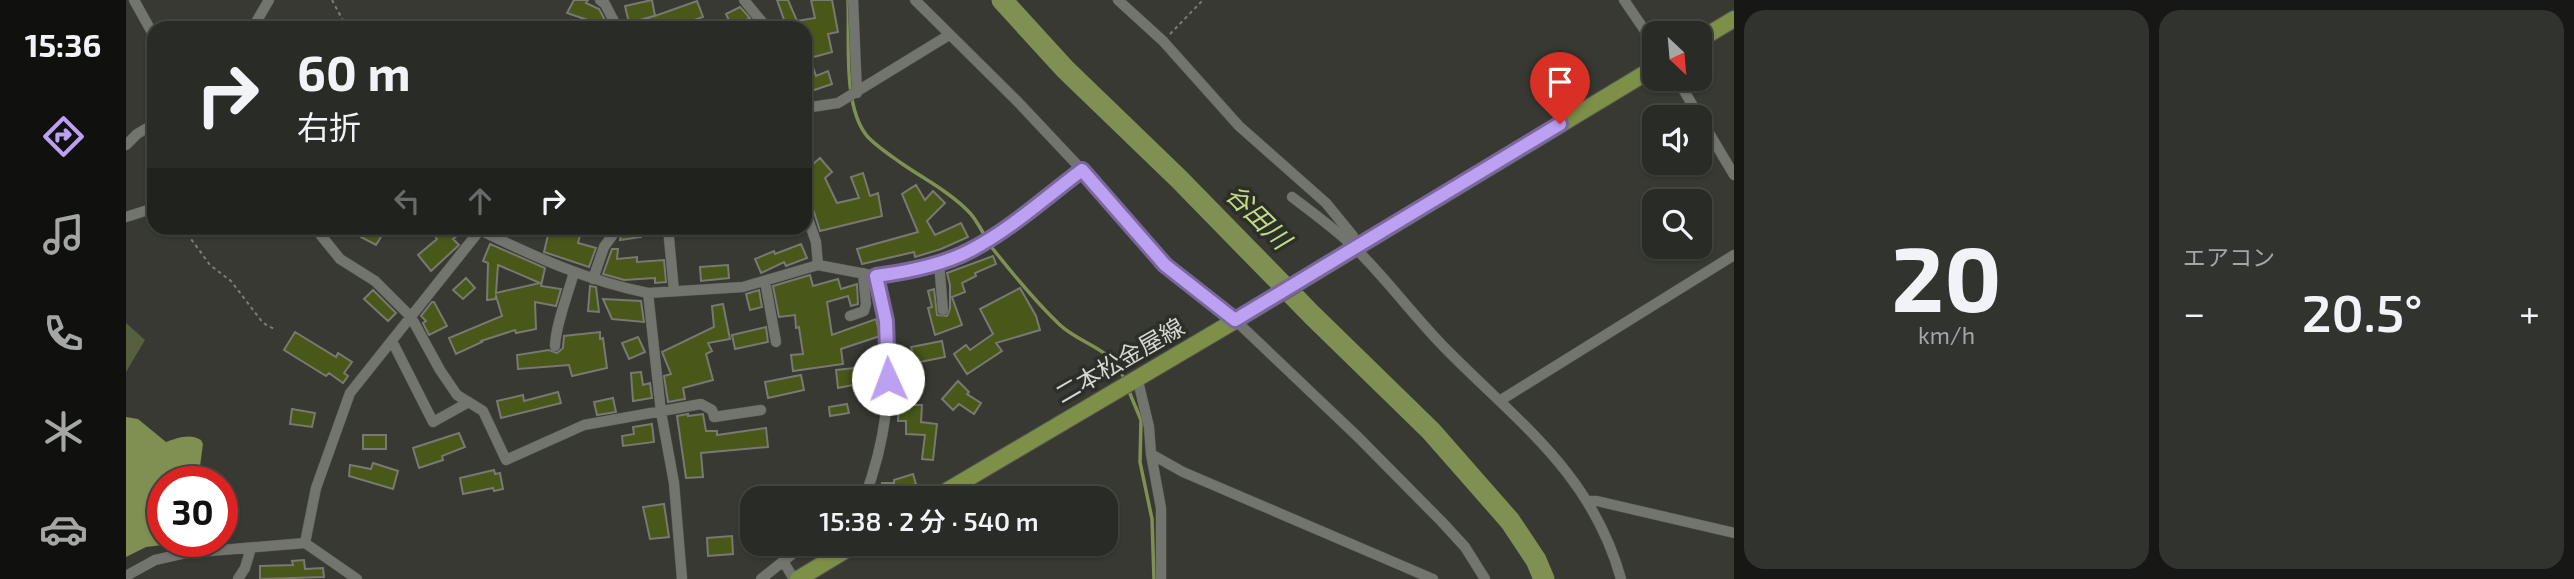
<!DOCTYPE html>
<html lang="ja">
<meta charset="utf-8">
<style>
:root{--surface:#292b26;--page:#31332e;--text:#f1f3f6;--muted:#a5a7a7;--line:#454743;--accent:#bca0f2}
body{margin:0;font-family:"Exo 2","Noto Sans JP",sans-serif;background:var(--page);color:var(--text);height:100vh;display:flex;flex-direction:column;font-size:26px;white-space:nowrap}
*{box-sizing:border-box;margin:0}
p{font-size:23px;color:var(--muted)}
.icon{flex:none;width:38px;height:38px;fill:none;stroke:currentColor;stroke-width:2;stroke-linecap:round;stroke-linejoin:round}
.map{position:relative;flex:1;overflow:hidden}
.side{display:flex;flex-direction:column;gap:10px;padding:10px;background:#171815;width:840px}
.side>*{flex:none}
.top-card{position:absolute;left:21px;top:21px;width:665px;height:214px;border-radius:21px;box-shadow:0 2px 5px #0004,0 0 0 2px var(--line);background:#292b26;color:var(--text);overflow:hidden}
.needle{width:46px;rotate:154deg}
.tools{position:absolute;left:1516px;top:21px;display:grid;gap:14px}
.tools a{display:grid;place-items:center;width:70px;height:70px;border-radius:14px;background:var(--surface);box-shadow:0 2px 5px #0004,0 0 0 2px var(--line);font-size:35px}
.speed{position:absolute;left:21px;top:466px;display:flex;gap:14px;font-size:35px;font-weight:700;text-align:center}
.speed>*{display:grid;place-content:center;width:91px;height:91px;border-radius:50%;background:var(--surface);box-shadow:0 2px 5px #0004,0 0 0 2px var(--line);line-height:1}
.speed .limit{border:10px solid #d22;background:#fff;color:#111}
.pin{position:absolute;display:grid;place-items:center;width:60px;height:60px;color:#fff;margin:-72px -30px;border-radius:50% 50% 50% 0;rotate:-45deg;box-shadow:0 0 7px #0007}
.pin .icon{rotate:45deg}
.me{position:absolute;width:77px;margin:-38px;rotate:358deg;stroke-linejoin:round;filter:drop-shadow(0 0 5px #0008)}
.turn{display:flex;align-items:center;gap:24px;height:147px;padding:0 35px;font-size:32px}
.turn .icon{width:91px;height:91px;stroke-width:2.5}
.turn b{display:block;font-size:49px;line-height:60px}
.lanes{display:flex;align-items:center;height:66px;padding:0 35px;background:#0003;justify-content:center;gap:35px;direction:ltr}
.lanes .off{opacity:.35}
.big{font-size:52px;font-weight:600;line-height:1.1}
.side .card{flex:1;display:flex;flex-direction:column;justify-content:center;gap:10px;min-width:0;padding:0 24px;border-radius:21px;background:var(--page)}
.side .dial{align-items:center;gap:0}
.dial b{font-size:91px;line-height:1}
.heat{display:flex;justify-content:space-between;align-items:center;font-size:38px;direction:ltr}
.side .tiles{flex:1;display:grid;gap:10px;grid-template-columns:repeat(2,1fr)}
.trip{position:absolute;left:614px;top:486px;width:378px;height:70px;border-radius:21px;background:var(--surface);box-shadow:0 2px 5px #0004,0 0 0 2px var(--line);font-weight:600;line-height:70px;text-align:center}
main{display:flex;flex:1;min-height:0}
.tabs{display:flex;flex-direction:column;width:126px;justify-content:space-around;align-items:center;background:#10110f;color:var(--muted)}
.tabs .icon{width:49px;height:49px}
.tabs .active{color:var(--accent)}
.tabs b{font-size:32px;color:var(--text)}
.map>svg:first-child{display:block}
.green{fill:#56603e}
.water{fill:#7f9052}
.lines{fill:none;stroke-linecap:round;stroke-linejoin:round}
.stream{stroke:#7f9052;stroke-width:3.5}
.river{stroke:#7f9052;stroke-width:21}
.building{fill:#495719;stroke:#777972;stroke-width:2;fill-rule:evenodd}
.street-casing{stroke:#555752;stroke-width:11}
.primary-casing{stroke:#555752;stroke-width:18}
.path{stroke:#7b7d78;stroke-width:2;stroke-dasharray:3.5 3.5;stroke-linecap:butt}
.street{stroke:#72756d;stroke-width:10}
.primary{stroke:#7e8f48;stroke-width:16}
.route-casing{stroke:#7a689d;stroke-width:18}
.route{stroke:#bca0f2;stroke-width:12}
.labels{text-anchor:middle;stroke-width:7;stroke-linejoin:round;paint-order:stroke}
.street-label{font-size:24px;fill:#d5d7d3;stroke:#2c2e28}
.water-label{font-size:26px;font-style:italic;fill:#c3dc82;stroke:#2c2e28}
</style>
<main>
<nav class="tabs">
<b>15:36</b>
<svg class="icon active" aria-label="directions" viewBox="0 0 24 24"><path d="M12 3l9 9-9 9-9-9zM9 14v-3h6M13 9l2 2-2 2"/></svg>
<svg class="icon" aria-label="music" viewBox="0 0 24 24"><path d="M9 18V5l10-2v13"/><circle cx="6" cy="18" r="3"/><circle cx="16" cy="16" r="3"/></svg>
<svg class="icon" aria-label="phone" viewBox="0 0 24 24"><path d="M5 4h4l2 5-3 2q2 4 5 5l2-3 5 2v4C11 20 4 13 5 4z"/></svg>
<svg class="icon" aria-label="climate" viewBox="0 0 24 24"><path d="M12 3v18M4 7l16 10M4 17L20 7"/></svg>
<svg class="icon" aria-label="car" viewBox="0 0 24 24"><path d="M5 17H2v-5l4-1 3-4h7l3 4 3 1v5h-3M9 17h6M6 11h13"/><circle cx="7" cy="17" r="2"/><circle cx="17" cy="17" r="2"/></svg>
</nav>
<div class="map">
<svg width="1608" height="579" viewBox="0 0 1608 579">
<rect width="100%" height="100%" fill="#373932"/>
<path class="green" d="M0,323L19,340L0,372Z"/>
<path class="water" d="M0,417L12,419L40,442C51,438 64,433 75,440L77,444L72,481H37V541H56L53,543L20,547L0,557Z"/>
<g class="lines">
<path class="stream" d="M722,0C724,37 716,106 741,136C750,146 764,155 775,163C798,179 824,192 844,213C853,223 859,238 867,249C886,273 912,304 934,325C954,344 989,349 998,379
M1002,389L1015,420L1014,462L1026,519L1028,579"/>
<path class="river" d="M876,0L939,69L1053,179L1186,315L1305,431L1384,521L1410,560L1418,579"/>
</g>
<path class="building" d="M448,0H462L460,3L473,9L478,18L476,25L441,13Z
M526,0L529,16L571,1L577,17L548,27L546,22L525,28L522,18L528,16L503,23L499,6Z
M651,0H662L671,21L689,18L685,0H706L712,32L702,34L706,52L684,58L690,76L702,71L706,84L679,93V28H661Z
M614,7L624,18L606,27L600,14Z
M694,158L706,172L699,178L711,203L733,198L725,177L737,173L744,196L752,193L756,216L694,231L682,193L679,196V171Z
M790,185L799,200L807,191L819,203L801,221L809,235L835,223L842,237L815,249L789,257L788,252L736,264L731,249L792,232L776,194Z
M240,228L252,231L250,235L255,237L250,245L235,237Z
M315,228L335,233L327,239L333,245L305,271L292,255L311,239L307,234Z
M427,228H456L452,243L470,248L463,267L418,252L423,231L427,232Z
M496,228H514L515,237L494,240Z
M364,244L419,268L415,286L435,289L430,306L409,302L410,329L390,333L389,330L355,341L356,342L330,354L323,338L376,316L370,296L369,299L361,300L362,263L357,261ZM372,265L414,283L370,293Z
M675,244L681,258L660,266L658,262L635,273L629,259L648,251L649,254Z
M486,249H492L491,259L511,257V262L538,260L540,282L529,283V278L498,280L477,274Z
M867,256L870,264L849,273L850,276L836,283L839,292L826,297L836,325L809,335L802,308L806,307L802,291L808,289L811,315L821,316L824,309V285L821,273Z
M602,265L603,278L575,281L574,267Z
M684,275L687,286L712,279L715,289L731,284L732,304L725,306L722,296L701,302L706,335L750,319L754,336L715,349L717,364L667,371L665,355L677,354L673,327L670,328L669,315L653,317L647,286Z
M340,278L349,288L337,299L327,290Z
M464,286L470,287L473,312L462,311Z
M894,288L910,316L914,330L870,343L876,351L841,374L828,354L840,345L844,350L867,334L854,309Z
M247,290L270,313L262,321L238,299Z
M633,290L636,307L624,310L620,294Z
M477,299L515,301L518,322L486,319Z
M306,302H308L321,326L303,335L297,323L300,321L295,316Z
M597,304L604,339L582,343L586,351L580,354L587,380L557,388L559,399L542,402L538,376L545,374L536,352L588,327L586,306Z
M640,327L642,342L609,349L606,335Z
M169,332L210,357L212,353L226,362L218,373L222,376L217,383L203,373L200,376L158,350Z
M474,332V339L477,338L481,368L446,376L443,365L392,369L391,355L423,350L431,353L437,348L438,336Z
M512,337L519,352L503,359L496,343Z
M816,341L819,357L789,363L785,347Z
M738,367L739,374L749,373L751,385L728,391L727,385L712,388L710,370Z
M515,372L517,385L524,383L526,398L507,401L505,373Z
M675,375L678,390L642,398L639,382Z
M832,381L843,392L841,394L855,403L848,414L833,404L827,410L816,399Z
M432,392L435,403L375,418L371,401L397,395L398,401Z
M773,395H786V405H796L795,422L811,424L807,460L796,459L799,435L780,434V421H772Z
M487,398L490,412L471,415L468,402Z
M721,404L723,413L704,416L703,407Z
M166,409L189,413L186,427L164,424Z
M562,414V416L577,414L580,431H591V435L640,428L642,447L575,453L577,477L560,478L551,416Z
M526,424L528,442L497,446L496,436L508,434L507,427Z
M333,433L339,447L316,456L317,460L293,468L287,448Z
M237,435H260V449H237Z
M247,463L272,471L267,489L223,476L224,465L245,469Z
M368,470L369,474L374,473L377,489L368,491L367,488L337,494L334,478Z
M787,474L790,484L772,490L774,495L761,499L756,483H768V480Z
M538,504L543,537L524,539L517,507Z
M606,536L607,554L582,556L581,538Z
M178,560L179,569L197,568L198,577L134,579V566L167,565L166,561Z"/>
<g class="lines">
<g class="street-casing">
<path id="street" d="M8,0L28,36
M474,0L479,4L491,27L497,28
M618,0L641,28
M727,0L731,93
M789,0L891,101L956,170L1039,265L1109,320L1231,436L1316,522L1339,547L1359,579
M992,0L1037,41L1113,126L1200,203L1227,236L1228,248
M1498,0L1528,44
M124,28L129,24L143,0
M1551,79L1608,175
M679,108L712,103L823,35
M0,145L11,134L28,124
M1166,197C1187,213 1209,229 1228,247C1261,279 1288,317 1321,350C1393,423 1466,474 1495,579
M679,210L690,242L692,265
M0,217L28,208
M189,228L214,259L249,281L285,317L314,370L331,395L357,411L380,460L458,425L575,404L586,410L588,417L635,410
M542,228L548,291
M813,263L817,310
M467,279L478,247L488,233L489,228
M639,281L650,342
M724,316L738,311L740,304L737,273
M266,341L307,422L343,402
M429,346C430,323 442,295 448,272
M1011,377L1023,427L1025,454L1035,508V579
M1375,400L1608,255
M1025,454L1057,472L1307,579
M738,499C759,445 768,381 760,323C758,308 753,292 750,276
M1461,501H1471L1608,533
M179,543L190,488L224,393L354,230C409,257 462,281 522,293
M657,561L668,579
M0,576L29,560L60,553L179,543L231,579
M112,579L119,568L125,548
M556,579L548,483L535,412L522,293L617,287L692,265L750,276L813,263L843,252L868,236L956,170
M635,579L679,544"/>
</g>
<g class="primary-casing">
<path id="primary" d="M1573,40L1608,19
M807,499L1117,316L1528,68
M672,579L730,544"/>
</g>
<path class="path" d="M206,0L221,28
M1044,34L1077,0
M57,228L84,265L105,281L137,323L150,330"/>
<use href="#street" class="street"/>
<use href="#primary" class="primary"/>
</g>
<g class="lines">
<g class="route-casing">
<path id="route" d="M762,379L760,321L750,276C781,272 817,265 845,250C885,229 920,197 956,170L1039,265L1109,320L1434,124"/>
</g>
<use href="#route" class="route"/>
</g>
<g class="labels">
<g class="street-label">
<text transform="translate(994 361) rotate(-30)" y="8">二本松金屋線</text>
</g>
<g class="water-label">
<text transform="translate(1132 217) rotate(45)" y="9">谷田川</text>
</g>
</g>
</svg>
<div class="tools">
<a><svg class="needle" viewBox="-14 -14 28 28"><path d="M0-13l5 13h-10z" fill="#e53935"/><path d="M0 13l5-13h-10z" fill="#a5a7a7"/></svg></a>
<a><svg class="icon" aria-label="sound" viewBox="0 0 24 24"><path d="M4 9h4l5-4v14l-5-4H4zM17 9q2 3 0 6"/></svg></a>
<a><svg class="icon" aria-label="search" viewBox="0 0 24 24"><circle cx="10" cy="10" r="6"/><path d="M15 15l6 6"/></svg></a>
</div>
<div class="speed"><div class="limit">30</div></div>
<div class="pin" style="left:1434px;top:124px;background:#d93025"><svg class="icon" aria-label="arrive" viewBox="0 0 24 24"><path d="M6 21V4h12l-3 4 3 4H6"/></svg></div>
<svg class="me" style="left:762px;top:379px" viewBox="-20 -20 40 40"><circle r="19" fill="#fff"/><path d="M0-13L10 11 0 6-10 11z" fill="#bca0f2"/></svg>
<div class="trip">15:38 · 2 分 · 540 m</div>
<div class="top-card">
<div class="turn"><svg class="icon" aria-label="right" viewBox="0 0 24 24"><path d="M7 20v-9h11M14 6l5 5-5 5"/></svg><div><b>60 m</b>右折</div></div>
<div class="lanes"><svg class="icon off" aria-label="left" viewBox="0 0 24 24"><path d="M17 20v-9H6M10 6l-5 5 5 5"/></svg><svg class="icon off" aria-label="ahead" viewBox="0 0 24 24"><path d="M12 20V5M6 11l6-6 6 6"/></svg><svg class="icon" aria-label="right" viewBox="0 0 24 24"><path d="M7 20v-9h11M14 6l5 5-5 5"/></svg></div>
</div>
</div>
<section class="side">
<div class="tiles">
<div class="card dial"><b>20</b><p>km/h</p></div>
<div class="card"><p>エアコン</p>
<div class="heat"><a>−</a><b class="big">20.5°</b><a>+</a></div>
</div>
</div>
</section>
</main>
